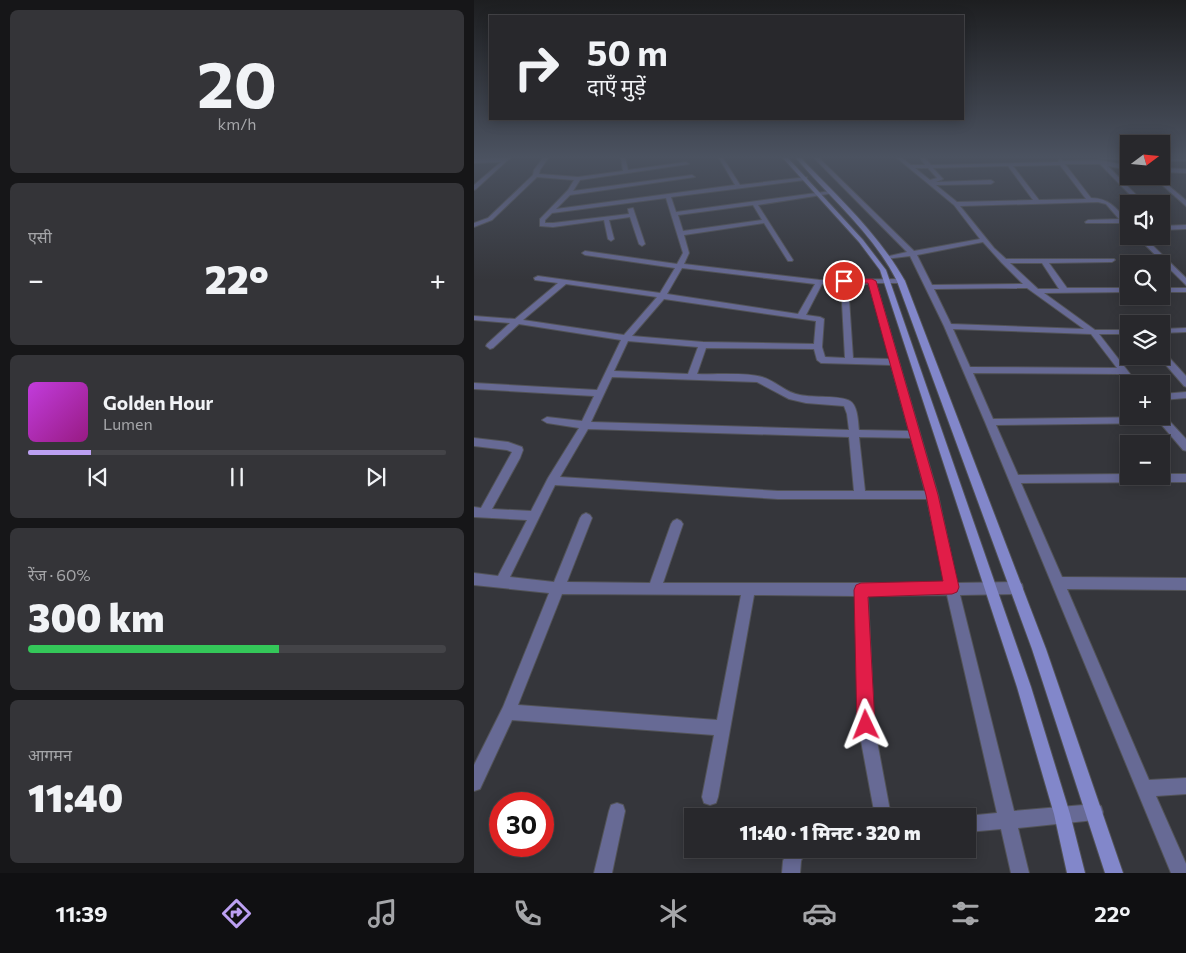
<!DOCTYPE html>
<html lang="hi">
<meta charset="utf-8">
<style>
:root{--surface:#28282c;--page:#343438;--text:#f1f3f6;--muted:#a5a6a9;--line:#444448;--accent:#bca0f2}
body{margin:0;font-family:Commissioner,"Noto Sans Devanagari",sans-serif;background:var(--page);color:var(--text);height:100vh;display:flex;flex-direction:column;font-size:19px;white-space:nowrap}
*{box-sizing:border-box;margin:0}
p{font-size:16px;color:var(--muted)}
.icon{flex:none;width:28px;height:28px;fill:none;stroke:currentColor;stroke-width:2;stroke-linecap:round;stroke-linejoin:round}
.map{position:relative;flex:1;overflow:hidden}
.drawer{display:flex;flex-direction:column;gap:10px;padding:10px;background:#161618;width:474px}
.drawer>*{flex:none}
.guide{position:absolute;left:15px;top:15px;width:475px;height:105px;border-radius:0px;box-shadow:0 2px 12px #0003,0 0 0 1px var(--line);background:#28282c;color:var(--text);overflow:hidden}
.needle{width:32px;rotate:74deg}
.tools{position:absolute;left:646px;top:135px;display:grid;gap:10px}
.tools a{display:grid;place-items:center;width:50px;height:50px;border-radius:0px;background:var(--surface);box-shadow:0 2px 12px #0003,0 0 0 1px var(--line);font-size:25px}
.speed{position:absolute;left:15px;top:792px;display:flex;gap:10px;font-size:25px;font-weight:700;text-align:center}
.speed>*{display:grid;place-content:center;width:65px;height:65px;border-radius:50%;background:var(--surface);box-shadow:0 2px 12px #0003,0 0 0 1px var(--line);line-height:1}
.speed .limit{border:8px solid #d22;background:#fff;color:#111}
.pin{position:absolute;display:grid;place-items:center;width:42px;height:42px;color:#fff;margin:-21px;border:2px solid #fff;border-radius:50%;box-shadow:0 1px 5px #0007}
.me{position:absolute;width:55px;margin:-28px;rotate:358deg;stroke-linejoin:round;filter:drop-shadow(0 0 4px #0008)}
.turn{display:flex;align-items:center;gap:18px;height:105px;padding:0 15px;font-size:22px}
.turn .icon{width:65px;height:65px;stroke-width:2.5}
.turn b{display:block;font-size:35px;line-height:42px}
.big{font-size:38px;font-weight:800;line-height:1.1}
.drawer .tile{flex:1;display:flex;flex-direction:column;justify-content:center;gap:8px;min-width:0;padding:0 18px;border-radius:8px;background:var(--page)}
.drawer .dial{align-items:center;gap:0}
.dial b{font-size:65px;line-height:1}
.song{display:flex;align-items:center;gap:15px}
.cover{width:60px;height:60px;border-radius:8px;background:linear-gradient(135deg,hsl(290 70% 55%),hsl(310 70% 35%))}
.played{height:5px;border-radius:2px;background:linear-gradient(90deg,var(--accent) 15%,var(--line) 15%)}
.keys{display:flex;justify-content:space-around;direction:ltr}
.heat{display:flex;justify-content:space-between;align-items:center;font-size:28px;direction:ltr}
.charge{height:8px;border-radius:4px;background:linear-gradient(90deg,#34c759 60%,var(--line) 0)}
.trip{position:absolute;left:210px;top:808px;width:292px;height:50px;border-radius:0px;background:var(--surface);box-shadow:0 2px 12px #0003,0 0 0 1px var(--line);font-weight:800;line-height:50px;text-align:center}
.dock{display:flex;height:80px;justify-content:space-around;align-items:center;background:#101012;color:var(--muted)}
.dock .icon{width:35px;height:35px}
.dock .active{color:var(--accent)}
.dock b{font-size:22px;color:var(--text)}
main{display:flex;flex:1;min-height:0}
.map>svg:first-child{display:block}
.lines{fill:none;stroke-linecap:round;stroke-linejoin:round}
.street-casing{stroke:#525357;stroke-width:2}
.secondary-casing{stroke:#525357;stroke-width:2}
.street{fill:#676a95;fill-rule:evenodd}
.secondary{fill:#8287ca;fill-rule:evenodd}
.route{fill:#e11d48;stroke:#92132f}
</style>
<main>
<section class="drawer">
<div class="tile dial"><b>20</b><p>km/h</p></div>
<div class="tile"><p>एसी</p>
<div class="heat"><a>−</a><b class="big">22°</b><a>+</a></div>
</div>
<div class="tile">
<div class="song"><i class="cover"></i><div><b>Golden Hour</b><p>Lumen</p></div></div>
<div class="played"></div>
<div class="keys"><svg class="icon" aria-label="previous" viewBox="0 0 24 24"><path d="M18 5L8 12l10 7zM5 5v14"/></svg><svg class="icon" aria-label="pause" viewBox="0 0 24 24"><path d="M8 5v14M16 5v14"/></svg><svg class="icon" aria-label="next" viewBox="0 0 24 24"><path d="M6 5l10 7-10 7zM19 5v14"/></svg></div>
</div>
<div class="tile"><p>रेंज · 60%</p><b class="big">300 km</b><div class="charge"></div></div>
<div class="tile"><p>आगमन</p><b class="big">11:40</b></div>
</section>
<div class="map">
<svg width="713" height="873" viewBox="0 0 713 873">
<rect width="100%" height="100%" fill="#35363b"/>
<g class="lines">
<g class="street-casing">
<path id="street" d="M36,158L2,189L0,190V185L27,162L0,163V159Z
M69,158H74L66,170L65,174L104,177L149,171L147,158H151L154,170L212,162L215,164L106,180L99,191L218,175L221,177L96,195L82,209L261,185L245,158H249L266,185L333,177V179L331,180L197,197L202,212L357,191L360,193L284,205L319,260L318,261H314L290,223L210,235L215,253L210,264L346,280L427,279L431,281L427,283H402L464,495L483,583L543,582L548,584L549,588L548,592L543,594L486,595L540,811L621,804L627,806L629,812L627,818L621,820L544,828L555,873H537L527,829L494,832V816H492L523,813L473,595L394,596L400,725L417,816H401L384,725L381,596L280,595L244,797L242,803L236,805L230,803L228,797L240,735L38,720L6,789L0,791V765L29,707L75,593L0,585V573L24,576L53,520L0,517V507L7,508L38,452L33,450L0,446V438L34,442L48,447L49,450L46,458L18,509L57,511L74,478L105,428L73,423L68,420L73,417L108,421L120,396L0,389V383L123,390L147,340L45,324L19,348L16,349L12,346L13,344L36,323L0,320V316L41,319L84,283L61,280L60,278L64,276L186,293L201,268L111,255L108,253L111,251L203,264L209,253L192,198L78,213L71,220V223H79L155,214L154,209L159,208L171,244L168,246L165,244L156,217L135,220L140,239L137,241L134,239L130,220L79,227L66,226V219L94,190L100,180L63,177L18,220L0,227V223L14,218L59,175L60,170ZM279,205L288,220L209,231L204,215ZM208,268L341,284L324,314L193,294ZM92,284L183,297L150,335L49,320ZM348,284H367L371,358L351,357L348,347L350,319L346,317L332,315ZM374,284H395L416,359L379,358ZM190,299L342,321L340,344L229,342L158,336ZM154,341L224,347L214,374L140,371ZM232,348L340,349L343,360L347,363L417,365L435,431L385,430C384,422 384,406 376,401C366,395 339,398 326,395C312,393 302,381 288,377C271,372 241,375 223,374ZM138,377L283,382L315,399L332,403L370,406L373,414L375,430L117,422ZM114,429L375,437L380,491H304L86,477ZM385,437L437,438L451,491H391ZM81,485L304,499H453L471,583H189L209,524L207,521L203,519L199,521L197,524L176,583L93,582L118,518L116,515L112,513L108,515L106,518L80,582L36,577ZM88,594L267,595L243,720L44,705Z
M340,158H345L440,251L506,239L480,205L423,158H428L437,165H451L446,158H451L457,165L584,162L586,159L589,161L626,160L655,166V170L634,166L671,204H665L626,164H591L617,198C636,198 644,210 655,223V229L648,223H612L611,222L614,220L645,219L632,204L624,202L486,206L520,248L532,259H640L641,260L638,262L575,263L593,288H655V292L570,293L621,330H655V334H625L664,384H655L647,374L499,373L519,419L681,417L688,416V413L713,440V451L709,450L686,423L522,425L544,475L655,474V476H688V474H713V482L547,483L588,577L713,578V590L593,589L675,780L713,778V794L682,796L713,866V873H697L511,422L470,326L436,256L411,259V257L433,252ZM586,165L612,199L565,200L539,166ZM534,166L559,200L483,202L462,185L517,184L520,182L517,180L462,182L469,179L459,168ZM441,168H454L463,178L456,180ZM509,242L527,262L549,284L458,285L443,255ZM536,263H568L585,289H564ZM553,288L610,329L477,324L460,289ZM479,329L617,334L643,368L496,367Z
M625,158H655V160L627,159Z
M688,159H713V161H688Z
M688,168L713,169V173L688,172Z
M678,176H683L713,201V207Z
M713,225V229L688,230V226Z
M662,236H669L713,279V286Z
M688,288H713V292H688Z
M713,328V332L688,333V329Z
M688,352L691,353L713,377V387L710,386L685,357L688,356Z
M713,392V398L688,400V394Z
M143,803L149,805L151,811L138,873H120L135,811L137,805Z
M314,849H332L327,861L326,873H308L309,861Z"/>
</g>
<g class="secondary-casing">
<path id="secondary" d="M309,158H314L389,240L412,270L557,687L596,814L611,873H593L580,814L543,687L406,270L385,242Z
M322,158H327C364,197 404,233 431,281L572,649L649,873H631L558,649L423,281C398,232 357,199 322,158Z"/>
</g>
<use href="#street" class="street"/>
<use href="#secondary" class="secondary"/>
</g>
<linearGradient id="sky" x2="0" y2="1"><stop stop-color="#1d1e20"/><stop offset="0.56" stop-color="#4b5260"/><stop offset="1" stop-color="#4b5260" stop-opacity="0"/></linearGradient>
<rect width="713" height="280" fill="url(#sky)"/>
<path class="route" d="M398,279L402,281L464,495L485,587L483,592L478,594L394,597L401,725L398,731L392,734L386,731L383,725L380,590L382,585L387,583L469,581L452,495L394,283L370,284L366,281L370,279Z"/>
</svg>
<div class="tools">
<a><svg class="needle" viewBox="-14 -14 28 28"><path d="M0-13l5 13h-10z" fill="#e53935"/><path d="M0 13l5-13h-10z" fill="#a5a6a9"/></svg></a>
<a><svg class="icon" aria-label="sound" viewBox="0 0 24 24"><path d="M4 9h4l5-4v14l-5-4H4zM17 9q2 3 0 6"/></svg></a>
<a><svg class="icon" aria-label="search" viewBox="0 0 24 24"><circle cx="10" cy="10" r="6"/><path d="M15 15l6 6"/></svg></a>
<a><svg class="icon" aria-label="layers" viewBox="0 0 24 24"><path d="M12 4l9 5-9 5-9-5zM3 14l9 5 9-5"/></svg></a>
<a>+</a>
<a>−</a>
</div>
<div class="speed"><div class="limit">30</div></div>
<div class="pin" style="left:370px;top:281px;background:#d93025"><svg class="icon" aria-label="arrive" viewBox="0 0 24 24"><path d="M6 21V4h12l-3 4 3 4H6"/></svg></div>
<svg class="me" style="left:392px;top:725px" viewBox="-20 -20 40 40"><path d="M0-17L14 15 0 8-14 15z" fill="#e11d48" stroke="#fff" stroke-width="4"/></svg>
<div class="trip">11:40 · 1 मिनट · 320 m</div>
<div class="guide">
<div class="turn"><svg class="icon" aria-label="right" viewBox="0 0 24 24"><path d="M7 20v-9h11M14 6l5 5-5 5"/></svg><div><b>50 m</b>दाएँ मुड़ें</div></div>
</div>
</div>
</main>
<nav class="dock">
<b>11:39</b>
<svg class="icon active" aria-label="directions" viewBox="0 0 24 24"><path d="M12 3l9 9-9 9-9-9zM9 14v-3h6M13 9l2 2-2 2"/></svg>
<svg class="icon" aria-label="music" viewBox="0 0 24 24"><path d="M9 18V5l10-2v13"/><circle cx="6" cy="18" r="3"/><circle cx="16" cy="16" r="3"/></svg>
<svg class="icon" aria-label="phone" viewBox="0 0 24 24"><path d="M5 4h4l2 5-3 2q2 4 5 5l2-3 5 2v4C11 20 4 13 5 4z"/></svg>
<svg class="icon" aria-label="climate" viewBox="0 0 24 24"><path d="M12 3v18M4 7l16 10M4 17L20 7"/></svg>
<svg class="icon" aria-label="car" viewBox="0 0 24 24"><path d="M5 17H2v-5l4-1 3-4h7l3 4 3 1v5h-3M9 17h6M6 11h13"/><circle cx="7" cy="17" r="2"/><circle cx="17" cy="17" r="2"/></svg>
<svg class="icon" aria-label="filters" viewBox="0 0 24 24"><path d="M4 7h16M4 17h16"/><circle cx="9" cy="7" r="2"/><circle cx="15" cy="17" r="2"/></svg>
<b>22°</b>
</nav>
